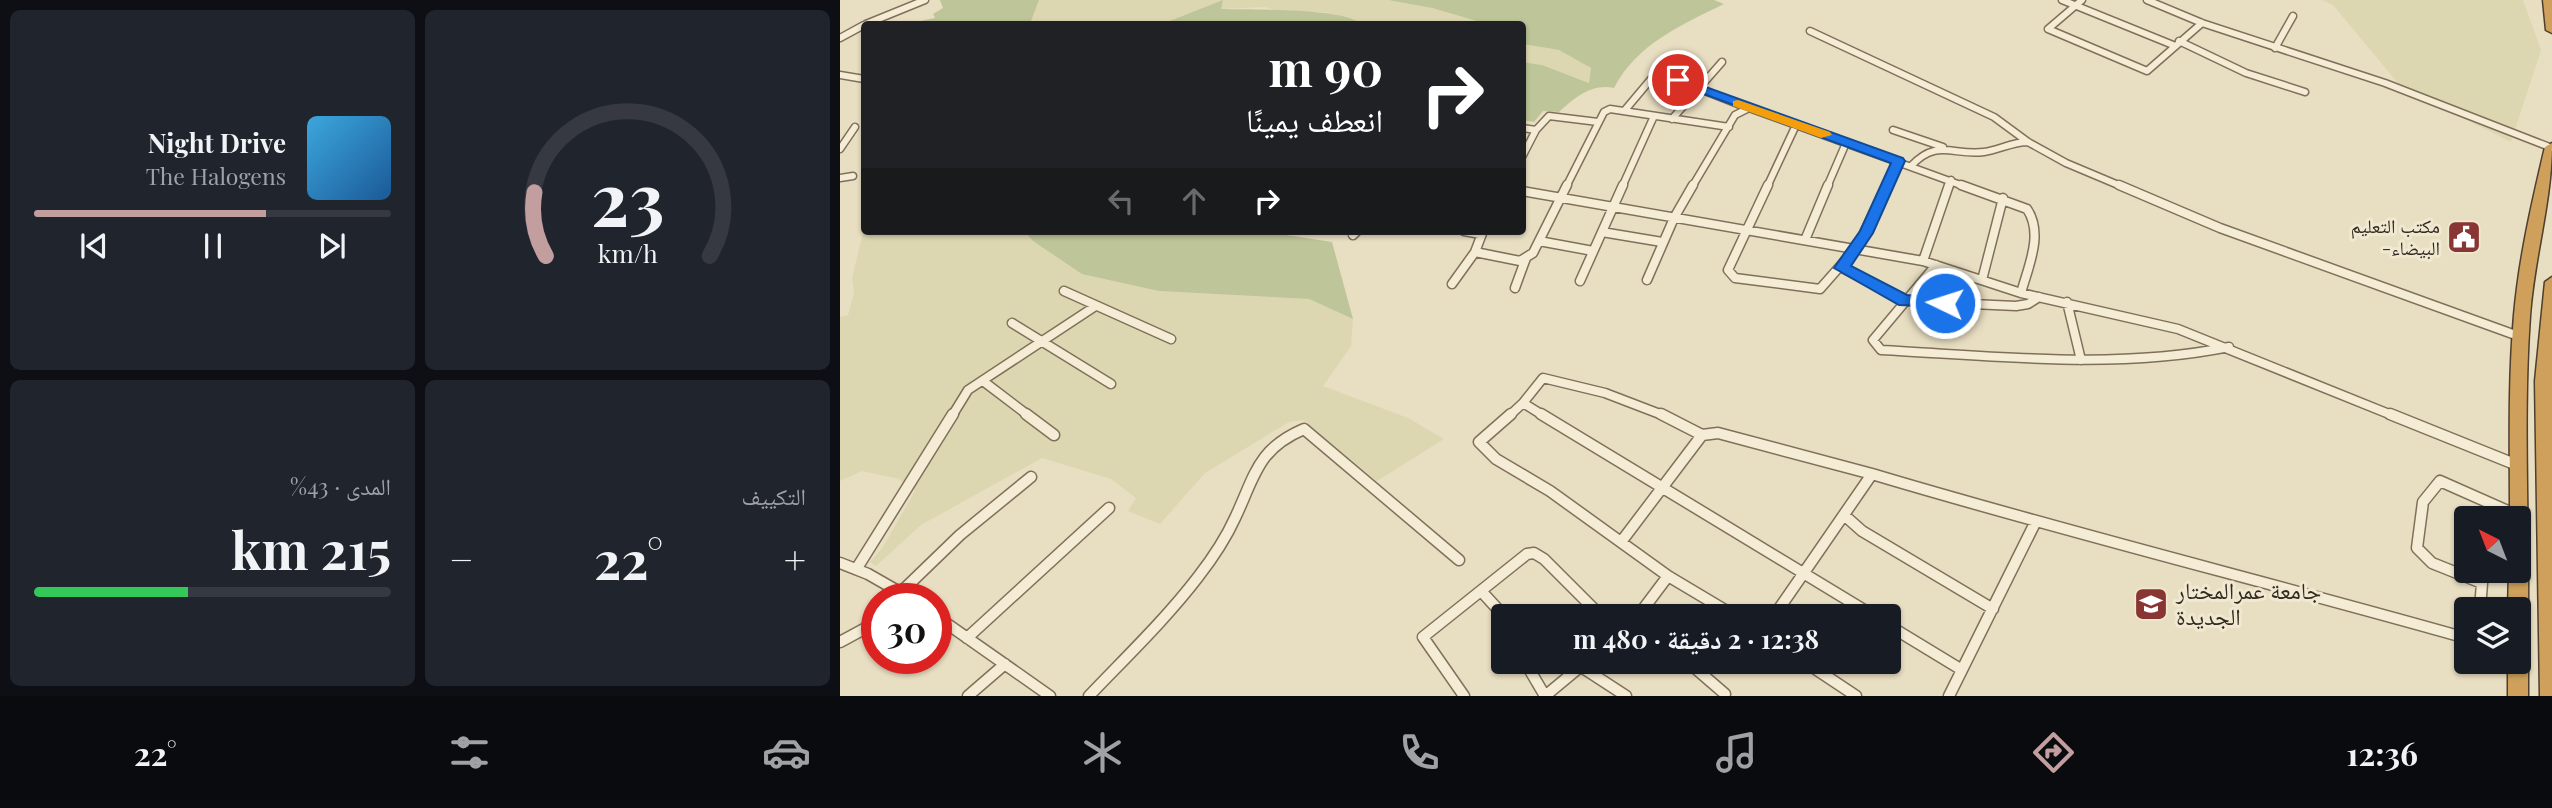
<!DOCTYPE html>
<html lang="ar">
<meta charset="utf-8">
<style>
:root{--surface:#171b24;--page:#20242c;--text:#f1f3f6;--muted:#9ea1a6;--line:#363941;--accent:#c29e9e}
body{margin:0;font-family:"Playfair Display","Noto Naskh Arabic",serif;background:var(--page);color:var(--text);direction:rtl;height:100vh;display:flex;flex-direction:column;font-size:26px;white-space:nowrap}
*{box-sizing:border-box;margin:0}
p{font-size:23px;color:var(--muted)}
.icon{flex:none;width:38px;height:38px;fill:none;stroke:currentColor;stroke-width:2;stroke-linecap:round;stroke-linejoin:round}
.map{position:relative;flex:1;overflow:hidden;direction:ltr}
.panel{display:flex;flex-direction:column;gap:10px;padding:10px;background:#0d0f14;width:840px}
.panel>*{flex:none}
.top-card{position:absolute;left:21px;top:21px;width:665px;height:214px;border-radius:7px;box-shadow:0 2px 5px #0004;direction:rtl;background:#202124;color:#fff;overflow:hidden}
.needle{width:46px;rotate:318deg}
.fabs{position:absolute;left:1614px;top:506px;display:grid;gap:14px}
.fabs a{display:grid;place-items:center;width:77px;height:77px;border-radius:7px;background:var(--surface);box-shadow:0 2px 5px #0004;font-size:35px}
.speed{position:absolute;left:21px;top:583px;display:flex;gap:14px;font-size:35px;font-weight:700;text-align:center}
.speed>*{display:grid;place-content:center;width:91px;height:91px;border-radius:50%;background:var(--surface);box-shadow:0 2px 5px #0004;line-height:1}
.speed .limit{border:10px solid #d22;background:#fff;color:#111}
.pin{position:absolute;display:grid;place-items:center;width:60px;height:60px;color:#fff;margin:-30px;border:4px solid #fff;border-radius:50%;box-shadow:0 2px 7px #0007}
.me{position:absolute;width:77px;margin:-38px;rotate:274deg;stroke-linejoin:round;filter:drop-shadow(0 0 5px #0008)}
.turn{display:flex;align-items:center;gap:24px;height:147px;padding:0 28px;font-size:32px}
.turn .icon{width:91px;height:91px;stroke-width:2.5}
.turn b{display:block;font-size:49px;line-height:60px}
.lanes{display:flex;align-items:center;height:66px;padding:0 28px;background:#0003;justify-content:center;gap:35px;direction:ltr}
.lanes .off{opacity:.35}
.big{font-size:52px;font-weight:700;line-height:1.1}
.panel .widget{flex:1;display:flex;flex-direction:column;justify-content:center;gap:10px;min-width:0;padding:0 24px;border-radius:10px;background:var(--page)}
.panel .dial{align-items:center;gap:0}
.dial svg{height:182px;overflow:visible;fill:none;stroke:var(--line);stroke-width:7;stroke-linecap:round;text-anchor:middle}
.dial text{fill:var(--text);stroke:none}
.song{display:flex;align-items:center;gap:21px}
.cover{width:84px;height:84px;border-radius:10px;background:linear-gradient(135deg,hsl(200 70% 55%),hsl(210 70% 35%))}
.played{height:7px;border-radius:4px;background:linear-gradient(90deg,var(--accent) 65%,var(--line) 65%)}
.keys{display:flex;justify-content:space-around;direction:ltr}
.heat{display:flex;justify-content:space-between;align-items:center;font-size:38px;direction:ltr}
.charge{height:10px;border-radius:5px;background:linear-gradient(90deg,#34c759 43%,var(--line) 0)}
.panel .tiles{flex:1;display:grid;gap:10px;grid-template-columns:repeat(2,1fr)}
.trip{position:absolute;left:651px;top:604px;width:410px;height:70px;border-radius:7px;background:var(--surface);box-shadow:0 2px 5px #0004;font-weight:700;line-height:70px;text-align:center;direction:rtl}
.dock{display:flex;height:112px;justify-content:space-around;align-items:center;background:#090b0e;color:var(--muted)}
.dock .icon{width:49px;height:49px}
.dock .on{color:var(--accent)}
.dock b{font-size:32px;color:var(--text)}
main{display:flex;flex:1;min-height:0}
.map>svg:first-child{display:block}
.farmland{fill:#ddd7b1}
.green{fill:#bec598}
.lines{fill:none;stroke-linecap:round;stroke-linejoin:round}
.street-far2-casing{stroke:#80705b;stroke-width:9}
.street-far1-casing{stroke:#80705b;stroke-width:11}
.street-casing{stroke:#80705b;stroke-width:13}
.highway-casing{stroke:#4e3f2f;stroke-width:3}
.street-far2{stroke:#f4ecd4;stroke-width:6}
.street-far1{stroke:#f4ecd4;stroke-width:8}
.street{stroke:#f4ecd4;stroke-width:10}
.highway{fill:#cea05c;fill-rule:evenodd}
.route{fill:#1a73e8;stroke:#114b97;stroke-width:2}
.slow{fill:#f59e0b}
.labels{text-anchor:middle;stroke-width:6;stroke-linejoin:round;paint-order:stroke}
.poi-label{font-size:19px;fill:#31281e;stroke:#f0e8d1;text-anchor:end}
.near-poi-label{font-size:23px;fill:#31281e;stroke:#f0e8d1;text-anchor:start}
</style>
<main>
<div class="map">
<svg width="1712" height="696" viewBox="0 0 1712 696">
<rect width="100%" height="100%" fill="#e8dec2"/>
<path class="farmland" d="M199,0H548L592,8L647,24H521L485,12H441L424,7L380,9L382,1L322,24H190Z
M1482,0H1683L1701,50L1671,142L1562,88L1493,5Z
M682,44L719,50L737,58L751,69L749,83L702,65L683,62Z
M24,229L184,231L193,241L319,291L469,299L513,319L511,346L483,386L568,418L604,439L537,481L463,420L449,422L365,473L320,524L288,511L296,498L271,479L202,458L81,525L36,566L30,562L43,547L75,491L59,479L22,471L0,481V317L8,315L14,292L12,278Z"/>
<path class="green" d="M100,0H199L190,24H65L95,18L93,14L103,8Z
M383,0L381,9C410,10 503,7 521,24H322Z
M548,0H874L884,4C841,25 797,44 774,88C752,83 734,98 719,112L703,111L694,122L683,120V62L702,65L749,83L751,68L719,50L683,44L682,24H647L592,8Z
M184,231H421L492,242L513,319L469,299L319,291L242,274L193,241Z"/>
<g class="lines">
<g class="street-far2-casing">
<path id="street-far2" d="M1222,0L1333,45
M1242,0L1208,29L1307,71L1362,23
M1307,0L1362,23L1545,83L1712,148
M26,24L85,0
M970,31L1154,117L1188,142L1226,163L1283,187
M0,38L24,25
M1339,41L1406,73L1465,92
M1435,48L1453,16
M0,75L24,79
M785,110L817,72L908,108
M832,119L882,62
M682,128L696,130L709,116L758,122
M1053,130L1103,147
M0,149L15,127
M682,157L696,130
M1071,166C1097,138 1113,156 1144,152C1159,150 1172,142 1188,142
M0,178L13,176
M726,187L764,112L770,109L889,127
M782,187L814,116
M852,187L895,115L909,108L1126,187
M927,187L956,125
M987,187L1006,143
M1047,187L1059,161
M1109,187L1111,180"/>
</g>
<g class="street-far1-casing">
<path id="street-far1" d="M928,185L888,270L895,278L980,289L1017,247L1048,185
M1121,185L1187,209C1204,234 1188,267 1181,293
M1279,185L1380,228L1681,337
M682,191L1083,261L1181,293L1338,329L1554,416
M624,231L641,234
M643,231L635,252L680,261L693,253L727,185
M762,232L822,242
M513,235L517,231
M965,240L988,185
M699,241L753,251
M1083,261L1109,185
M1096,265L1033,340L1041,350C1156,356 1275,370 1389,347
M1002,268L1065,301L1176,306L1188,304L1199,297
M807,280L834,218L853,185
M1142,280L1163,198
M740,281L783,185
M612,284L635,252
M675,288L686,258
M224,291L331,339
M1227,302L1241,360
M172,323L271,384
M143,381L189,416
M683,403L703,378L765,393L825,416
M112,416L128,390L254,307
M669,416L683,403L704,416"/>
</g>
<g class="street-casing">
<path id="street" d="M186,414L214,435
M671,414L639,442L656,459L710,491L828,576
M701,414L1034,616
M1550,414L1677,465
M862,435L878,433L1032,474
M1004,515L1022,531L1153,609
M781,542L862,435L821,414
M0,563L28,574L70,598
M17,568L113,414
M1642,583L1592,563L1577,548L1583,502L1600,481L1679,516
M61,592L120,535L191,477
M642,592L664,616
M1640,609L1643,570
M96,616L210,696
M798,616L828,576L895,616
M934,616L1032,474C1229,533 1428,582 1626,638
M1048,625L1122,670
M127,638L269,508
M0,642L37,622
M685,662L705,696
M848,662L885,694
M965,662L1016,696
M740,666L786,696
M128,696L165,664
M249,696C286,657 325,620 358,577C372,559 385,540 395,518C415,476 417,449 464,429L619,560
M624,696L583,637L687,554L694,553L704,559L761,616
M705,696L746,662
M1109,696L1195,523"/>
</g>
<g class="highway-casing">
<path id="highway" d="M1703,0H1712V33L1706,30Z
M1712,143C1712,201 1694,258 1690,316C1683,415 1689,515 1688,614L1685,621L1678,623V609H1668L1669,570H1678V518H1670C1670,450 1668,382 1674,315C1679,258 1692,202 1705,147Z
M1712,277V696H1700L1695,381L1705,282Z
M1678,652L1685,655L1688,662V696H1668V662H1678Z"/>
</g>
<use href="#street-far2" class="street-far2"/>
<use href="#street-far1" class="street-far1"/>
<use href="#street" class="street"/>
<use href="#highway" class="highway"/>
</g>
<path class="route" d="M838,77L1063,158L1065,161L1033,233L1011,266L1067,295L1110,299V307L1059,305L994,268L1020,231L1051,163L834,83V78Z"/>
<path class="slow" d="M898,100L990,132L992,135L981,138L893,106V101Z"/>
<defs>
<g id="civic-square" transform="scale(1.75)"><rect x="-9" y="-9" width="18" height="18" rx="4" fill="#883533" stroke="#f0e8d1"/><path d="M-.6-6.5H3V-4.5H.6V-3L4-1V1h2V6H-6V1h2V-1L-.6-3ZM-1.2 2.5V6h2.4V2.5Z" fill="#fff"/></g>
<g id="university-square" transform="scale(1.75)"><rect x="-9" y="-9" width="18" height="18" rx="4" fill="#883533" stroke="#f0e8d1"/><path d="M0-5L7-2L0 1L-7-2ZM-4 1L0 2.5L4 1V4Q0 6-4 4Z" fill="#fff"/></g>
</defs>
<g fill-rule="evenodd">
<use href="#civic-square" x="1624" y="237"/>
<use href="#university-square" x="1311" y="604"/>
</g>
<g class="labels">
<g class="poi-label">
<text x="1600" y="233">مكتب التعليم<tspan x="1600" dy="22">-البيضاء</tspan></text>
</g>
<g class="near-poi-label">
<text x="1336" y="599">جامعة عمرالمختار<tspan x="1336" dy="26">الجديدة</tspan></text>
</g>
</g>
</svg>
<div class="fabs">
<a><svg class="needle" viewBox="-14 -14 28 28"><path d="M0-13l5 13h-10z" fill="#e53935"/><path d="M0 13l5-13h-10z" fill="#9ea1a6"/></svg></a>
<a><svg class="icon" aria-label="layers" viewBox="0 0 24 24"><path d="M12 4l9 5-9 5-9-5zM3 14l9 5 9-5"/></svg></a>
</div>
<div class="speed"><div class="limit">30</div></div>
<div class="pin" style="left:838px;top:80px;background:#d93025"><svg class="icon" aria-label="arrive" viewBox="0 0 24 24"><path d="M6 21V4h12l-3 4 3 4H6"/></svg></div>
<svg class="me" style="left:1105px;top:303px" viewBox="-20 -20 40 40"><circle r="17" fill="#1a73e8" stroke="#fff" stroke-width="3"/><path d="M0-11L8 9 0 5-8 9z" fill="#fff"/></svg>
<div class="trip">12:38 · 2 دقيقة · 480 m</div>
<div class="top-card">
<div class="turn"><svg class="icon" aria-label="right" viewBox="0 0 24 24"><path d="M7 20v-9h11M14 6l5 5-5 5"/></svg><div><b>90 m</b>انعطف يمينًا</div></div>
<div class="lanes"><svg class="icon off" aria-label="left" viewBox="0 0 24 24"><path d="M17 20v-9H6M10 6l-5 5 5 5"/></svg><svg class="icon off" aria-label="ahead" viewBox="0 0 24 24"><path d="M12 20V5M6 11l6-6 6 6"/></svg><svg class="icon" aria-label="right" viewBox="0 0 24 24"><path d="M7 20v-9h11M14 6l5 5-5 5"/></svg></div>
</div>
</div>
<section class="panel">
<div class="tiles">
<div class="widget dial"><svg viewBox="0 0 100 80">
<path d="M14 69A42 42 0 1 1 86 69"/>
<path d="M14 69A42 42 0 0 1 9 41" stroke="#c29e9e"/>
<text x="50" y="56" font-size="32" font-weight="700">23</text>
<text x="50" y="72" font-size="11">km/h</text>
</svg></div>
<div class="widget">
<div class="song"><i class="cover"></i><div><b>Night Drive</b><p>The Halogens</p></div></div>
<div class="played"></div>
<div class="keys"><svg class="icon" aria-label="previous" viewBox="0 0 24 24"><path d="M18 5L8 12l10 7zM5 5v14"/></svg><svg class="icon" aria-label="pause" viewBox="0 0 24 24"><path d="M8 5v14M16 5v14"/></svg><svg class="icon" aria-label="next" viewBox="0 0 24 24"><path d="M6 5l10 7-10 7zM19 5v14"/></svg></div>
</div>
<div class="widget"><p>التكييف</p>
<div class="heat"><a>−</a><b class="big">22°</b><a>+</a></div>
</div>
<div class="widget"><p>المدى · 43%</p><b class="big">215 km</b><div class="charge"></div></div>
</div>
</section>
</main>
<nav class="dock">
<b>12:36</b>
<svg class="icon on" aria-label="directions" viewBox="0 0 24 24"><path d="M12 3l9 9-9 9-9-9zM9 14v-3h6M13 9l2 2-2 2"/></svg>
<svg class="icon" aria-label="music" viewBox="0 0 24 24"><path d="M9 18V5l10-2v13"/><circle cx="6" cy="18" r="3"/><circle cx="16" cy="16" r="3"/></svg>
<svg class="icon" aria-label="phone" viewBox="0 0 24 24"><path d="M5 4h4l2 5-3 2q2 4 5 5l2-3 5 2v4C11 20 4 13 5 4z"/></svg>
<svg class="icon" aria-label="climate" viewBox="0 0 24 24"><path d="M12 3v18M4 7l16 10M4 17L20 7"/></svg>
<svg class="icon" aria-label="car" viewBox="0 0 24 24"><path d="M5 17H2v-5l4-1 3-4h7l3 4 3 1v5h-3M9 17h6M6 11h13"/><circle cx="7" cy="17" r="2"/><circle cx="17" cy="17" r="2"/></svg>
<svg class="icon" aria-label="filters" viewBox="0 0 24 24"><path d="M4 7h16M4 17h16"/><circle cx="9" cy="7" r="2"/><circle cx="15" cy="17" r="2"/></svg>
<b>22°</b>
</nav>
